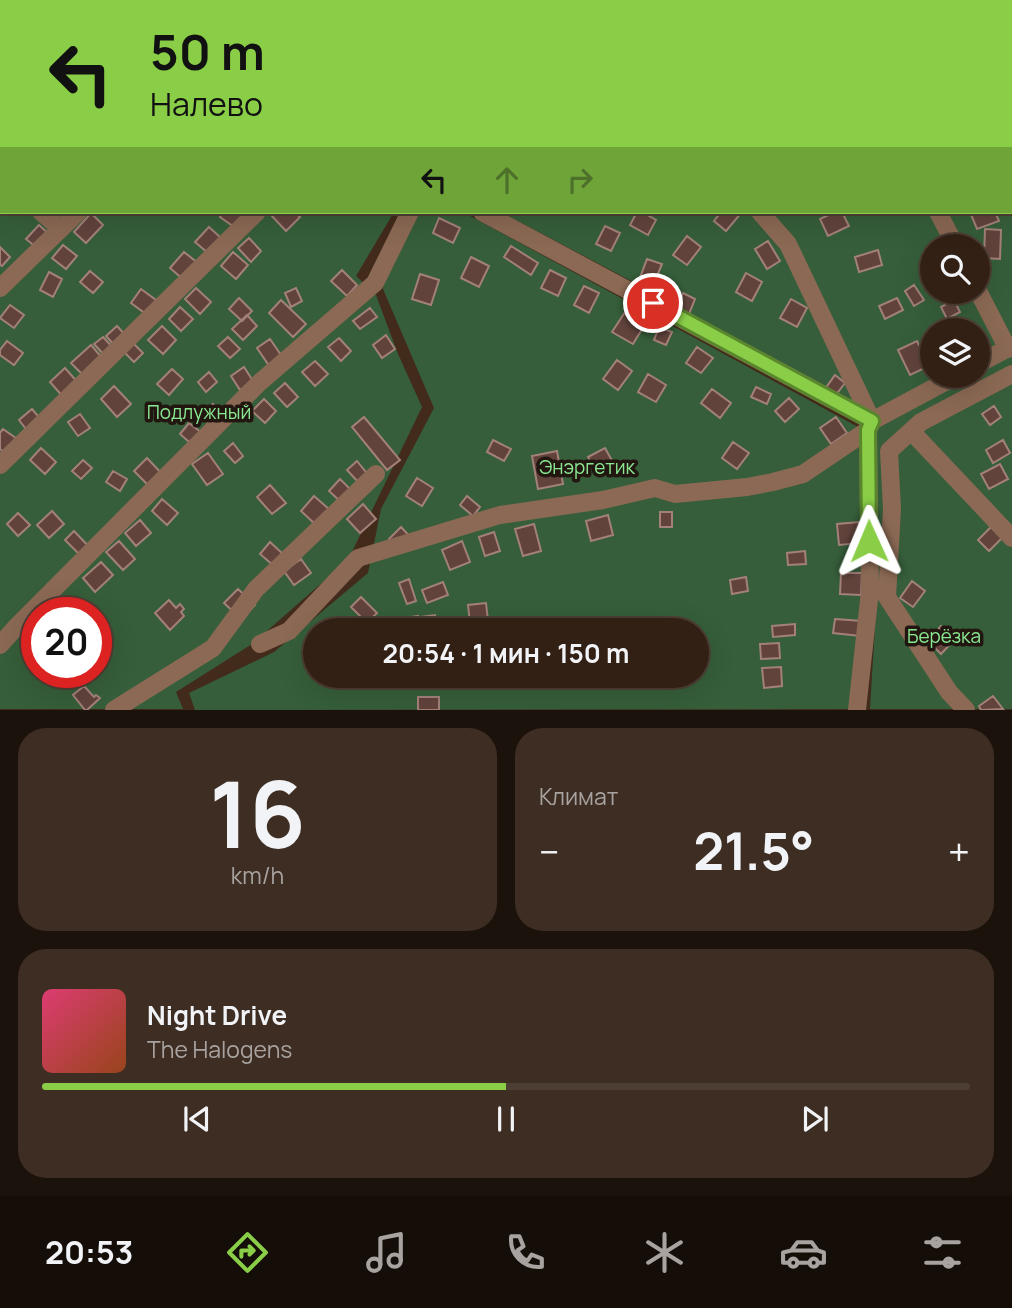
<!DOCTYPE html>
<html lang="ru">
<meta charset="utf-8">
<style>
:root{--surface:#322015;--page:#3d2d22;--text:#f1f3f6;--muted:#a8a3a0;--line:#4d3e34;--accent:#8ace47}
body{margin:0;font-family:Manrope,sans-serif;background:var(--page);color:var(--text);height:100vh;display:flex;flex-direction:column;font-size:26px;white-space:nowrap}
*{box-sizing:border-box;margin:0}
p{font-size:23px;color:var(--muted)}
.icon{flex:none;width:38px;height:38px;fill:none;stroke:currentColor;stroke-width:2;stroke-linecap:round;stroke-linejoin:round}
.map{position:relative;height:710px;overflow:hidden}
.details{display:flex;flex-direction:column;gap:18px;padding:18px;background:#1c120c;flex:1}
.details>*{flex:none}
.banner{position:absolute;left:0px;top:0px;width:1013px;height:214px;box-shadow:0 7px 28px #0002,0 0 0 2px var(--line);background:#8ace47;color:#111;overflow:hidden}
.tools{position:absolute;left:920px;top:234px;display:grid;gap:14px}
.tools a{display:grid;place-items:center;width:70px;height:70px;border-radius:50%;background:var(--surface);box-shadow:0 7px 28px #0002,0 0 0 2px var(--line);font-size:35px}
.speed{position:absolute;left:21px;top:597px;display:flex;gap:14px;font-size:35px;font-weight:700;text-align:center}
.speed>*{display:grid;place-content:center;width:91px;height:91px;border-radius:50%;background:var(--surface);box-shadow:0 7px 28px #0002,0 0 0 2px var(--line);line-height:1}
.speed .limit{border:10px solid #d22;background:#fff;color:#111}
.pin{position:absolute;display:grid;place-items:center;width:60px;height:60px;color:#fff;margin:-30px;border:4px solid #fff;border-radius:50%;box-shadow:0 2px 7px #0007}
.me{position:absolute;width:77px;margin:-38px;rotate:359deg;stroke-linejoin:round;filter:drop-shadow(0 0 5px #0008)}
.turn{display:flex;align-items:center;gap:24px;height:147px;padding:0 35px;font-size:32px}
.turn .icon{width:91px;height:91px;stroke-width:2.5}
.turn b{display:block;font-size:49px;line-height:60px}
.lanes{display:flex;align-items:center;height:66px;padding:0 35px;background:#0003;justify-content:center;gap:35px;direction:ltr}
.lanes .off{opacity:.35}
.big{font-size:52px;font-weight:700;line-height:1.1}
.details .widget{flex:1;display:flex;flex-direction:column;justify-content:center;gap:10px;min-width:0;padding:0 24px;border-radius:28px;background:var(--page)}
.details .dial{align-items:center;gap:0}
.dial b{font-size:91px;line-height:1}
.song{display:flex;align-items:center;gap:21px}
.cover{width:84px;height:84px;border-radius:10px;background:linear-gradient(135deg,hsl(340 70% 55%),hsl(20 70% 35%))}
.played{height:7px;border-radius:4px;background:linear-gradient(90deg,var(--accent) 50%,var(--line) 50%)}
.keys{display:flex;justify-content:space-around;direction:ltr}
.heat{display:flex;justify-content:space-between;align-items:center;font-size:38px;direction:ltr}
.details .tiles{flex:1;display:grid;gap:18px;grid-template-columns:1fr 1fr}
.widget:last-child{grid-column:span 2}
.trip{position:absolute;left:303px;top:618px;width:406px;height:70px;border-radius:35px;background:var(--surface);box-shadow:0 7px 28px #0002,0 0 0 2px var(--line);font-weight:700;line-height:70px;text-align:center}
.menu{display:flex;height:112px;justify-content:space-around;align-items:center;background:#140d08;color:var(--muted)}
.menu .icon{width:49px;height:49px}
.menu .active{color:var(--accent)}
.menu b{font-size:32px;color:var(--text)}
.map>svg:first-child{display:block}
.green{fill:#365e3a;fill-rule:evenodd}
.building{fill:#61433c;stroke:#a38179;stroke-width:2}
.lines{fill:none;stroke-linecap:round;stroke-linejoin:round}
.minor{stroke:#8b6954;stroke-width:18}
.route-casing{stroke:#5a862e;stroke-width:18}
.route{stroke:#8ace47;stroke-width:12}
.labels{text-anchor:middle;stroke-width:7;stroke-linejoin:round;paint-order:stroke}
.park-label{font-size:19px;fill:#89e891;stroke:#211710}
</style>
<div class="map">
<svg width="1012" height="710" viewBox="0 0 1012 710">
<rect width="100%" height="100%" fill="#432b1c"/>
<path class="green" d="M0,0H1012V709H870L877,592V428L867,415L669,301L501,212H1012V2H2V212H394L356,276L376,295L398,354L422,407L348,560L252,644L176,692L183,709H0ZM933,247H978V292H933ZM933,331H978V376H933ZM37,612H96V672H37Z
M416,212H463L858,427L865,596L855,709L195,710L189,693L274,652L368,573L381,509L434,408L383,289L385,271ZM315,630H696V676H315Z"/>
<path class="building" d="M224,212H242L247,216L237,229L220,217Z
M274,212H294L300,217L286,231L271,215Z
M637,212H642L656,220L648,235L630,225Z
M721,212H742L726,231L714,221Z
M835,212H842L849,226L828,236L820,219Z
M970,212H995L999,221L977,229Z
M91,213L103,225L86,243L74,232Z
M439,218L460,228L453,243L433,233Z
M39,225L50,235L37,248L26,239Z
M605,226L620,233L611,251L596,244Z
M209,227L221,238L208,253L195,242Z
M985,229L1001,230L1000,259L984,258Z
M687,236L701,247L687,265L673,255Z
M249,238L261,251L251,262L238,248Z
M768,241L780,261L767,269L755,249Z
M63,245L77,256L66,269L52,258Z
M511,246L538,263L531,275L504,257Z
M0,247L10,257L2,266L0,265Z
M878,250L882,265L859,272L855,257Z
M933,250V272L924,254Z
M184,252L199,264L185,281L170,268Z
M233,252L248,265L236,279L221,266Z
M471,257L489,266L479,287L461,278Z
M647,259L662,264L652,288L638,283Z
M342,270L357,285L347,296L331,281Z
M550,270L566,278L558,296L541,288Z
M90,271L103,282L93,293L80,282Z
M49,272L62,279L53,297L40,290Z
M746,273L762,282L752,301L736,292Z
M420,274L439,280L431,305L412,299Z
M657,281L670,288L665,297L652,290Z
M914,285L924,300L914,306L905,291Z
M584,286L599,293L589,313L574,305Z
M196,288L211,302L200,314L185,299Z
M296,288L302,301L291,307L285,293Z
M141,289L156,300L146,314L131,303Z
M683,293L695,299L689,314L676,308Z
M239,298L252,311L242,321L229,309Z
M897,298L903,310L885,319L879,306Z
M791,299L807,308L797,327L780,318Z
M281,300L306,324L293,337L269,313Z
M954,300L960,312L947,319L941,307Z
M10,305L24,315L14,328L0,318Z
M180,307L193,319L181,331L169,319Z
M370,308L377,317L360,329L353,321Z
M627,309L647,321L633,344L612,332Z
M247,315L257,326L243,340L232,329Z
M117,326L128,338L117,348L106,336Z
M162,326L176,340L163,354L148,340Z
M659,327L672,332L666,345L654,340Z
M386,335L395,349L382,358L373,345Z
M103,337L115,350L107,358L94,344Z
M228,337L240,349L230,358L218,346Z
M339,338L351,351L341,361L328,347Z
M270,339L283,358L270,367L257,348Z
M7,341L23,353L14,365L0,355V350Z
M917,341L929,366L910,375L898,350Z
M132,342L143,353L134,362L123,351Z
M91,345L103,359L84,376L71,363Z
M697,347L713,358L701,373L686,363Z
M617,360L632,371L618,390L603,379Z
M315,361L328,374L315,386L302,372Z
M244,367L253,381L240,390L231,376Z
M65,368L80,385L65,399L50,382Z
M172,369L183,379L169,395L157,384Z
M209,372L217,382L206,392L198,382Z
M648,374L666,385L656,402L638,392Z
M835,375L845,383L835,396L825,389Z
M285,383L298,397L287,407L274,393Z
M114,386L131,404L117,417L101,399Z
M756,387L771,394L767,404L751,397Z
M712,389L731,403L720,418L701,403Z
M789,398L799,409L785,422L775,411Z
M264,399L276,411L265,423L252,411Z
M213,404L226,416L215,427L203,415Z
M994,406L1001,417L990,425L982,414Z
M32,409L43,422L29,433L19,420Z
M80,414L90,428L78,436L68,422Z
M364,417L400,460L387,470L352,427Z
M836,417L847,433L831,444L820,428Z
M189,423L207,437L197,449L180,434Z
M3,429L20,441L9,456L0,449V433Z
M493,440L511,449L504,461L487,452Z
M1003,440L1010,453L993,463L986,450Z
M733,442L749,453L737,469L722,458Z
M233,443L243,456L235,463L224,451Z
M41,448L56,462L45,474L30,460Z
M605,448L615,466L598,475L588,457Z
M557,451L563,484L538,489L532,456Z
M208,453L223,474L207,485L192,464Z
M147,458L164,476L151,488L134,471Z
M83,460L92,468L81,479L72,471Z
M357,461L369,476L360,484L347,470Z
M1000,464L1008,479L989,489L981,474Z
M113,471L127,479L120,491L106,482Z
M417,478L433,488L422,506L406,496Z
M340,479L353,492L342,503L329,491Z
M270,485L286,503L272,514L257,497Z
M314,496L330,510L316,525L301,511Z
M467,496L480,507L473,516L460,505Z
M162,499L178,513L167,525L152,511Z
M363,504L376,519L360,533L347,519Z
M52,511L64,524L49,538L37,525Z
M660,512H672V527H660Z
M18,513L30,525L18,536L7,524Z
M608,515L613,535L591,541L586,521Z
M140,520L151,533L136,546L125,533Z
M859,522L860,543L839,545L837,524Z
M534,524L541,551L523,556L515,529Z
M401,527L412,539L399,551L389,539Z
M991,527L1002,538L989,551L978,540Z
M74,531L93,551L84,559L65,540Z
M494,532L500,551L485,556L479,537Z
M119,541L135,559L123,570L106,552Z
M462,541L470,562L450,570L442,550Z
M270,542L284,555L274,566L260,554Z
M805,551L806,564L788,565L787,553Z
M301,559L311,573L294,585L284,571Z
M101,562L113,575L95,592L83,578Z
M841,573H862L861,595L840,594Z
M746,577L748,591L732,594L730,580Z
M409,579L416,601L407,604L399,583Z
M912,581L925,591L913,607L900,598Z
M443,582L448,595L427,603L422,590Z
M238,589L255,605L241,619L224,603Z
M361,597L377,613L367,623L351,607Z
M169,600L176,608L180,604L184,609L181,612L184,616L170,630L155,613Z
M486,603L488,621L470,623L468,605Z
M435,615L436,629L420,630L419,617Z
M418,616L419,630H399L398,619Z
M835,619L862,621L860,636L833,633Z
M795,624V635L773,637L772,626Z
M941,626L955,639L941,654L928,641Z
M779,643L780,658L761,659L760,644Z
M781,667L782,686L764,688L762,668Z
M84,686L94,697L96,695L100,698L87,710H85L73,695Z
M993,696L1003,709L981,710L979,706Z
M418,697H439V710H418Z"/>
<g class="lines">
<path class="minor" d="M404,0L407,2
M829,0V2
M977,0L978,2
M145,2L146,0
M918,2L922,0
M0,56L2,57
M0,178L2,179
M41,212L61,229
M482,212L872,421
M760,212L788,244L872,421
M938,212L956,247
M0,288L78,212
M978,291L1008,349
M978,364L1012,346
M911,431L1012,538
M0,465L257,212
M260,644L289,631L358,558L500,515L603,500L655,488L675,494L747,487L773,482L803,474L868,430
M0,645L17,626L259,383L375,283L410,212
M114,710L213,648L256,589L376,474
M857,710L870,591L868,430L872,421L956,376
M966,710L949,692L887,597L892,509L889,451L921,422L1012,374"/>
</g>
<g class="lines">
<g class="route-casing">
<path id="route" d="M653,303L872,421L868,430L869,541"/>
</g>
<use href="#route" class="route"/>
</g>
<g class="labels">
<g class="park-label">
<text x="199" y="419">Подлужный</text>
<text x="587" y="474">Энэргетик</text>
<text x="944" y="643">Берёзка</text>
</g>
</g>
</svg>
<div class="tools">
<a><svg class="icon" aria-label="search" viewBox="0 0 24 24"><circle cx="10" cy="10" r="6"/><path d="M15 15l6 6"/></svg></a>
<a><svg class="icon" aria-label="layers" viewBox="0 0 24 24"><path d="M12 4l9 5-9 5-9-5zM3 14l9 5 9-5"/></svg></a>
</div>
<div class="speed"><div class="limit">20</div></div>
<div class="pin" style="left:653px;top:303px;background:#d93025"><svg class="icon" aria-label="arrive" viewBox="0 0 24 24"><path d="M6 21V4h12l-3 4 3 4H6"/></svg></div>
<svg class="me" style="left:869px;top:541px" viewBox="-20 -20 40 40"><path d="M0-17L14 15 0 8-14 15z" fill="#8ace47" stroke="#fff" stroke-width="4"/></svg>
<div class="trip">20:54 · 1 мин · 150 m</div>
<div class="banner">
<div class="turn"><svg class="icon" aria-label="left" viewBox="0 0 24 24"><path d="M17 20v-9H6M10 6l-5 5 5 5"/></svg><div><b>50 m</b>Налево</div></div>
<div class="lanes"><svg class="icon" aria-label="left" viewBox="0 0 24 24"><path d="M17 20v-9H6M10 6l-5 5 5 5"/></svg><svg class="icon off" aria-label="ahead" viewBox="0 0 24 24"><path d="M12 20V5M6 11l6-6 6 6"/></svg><svg class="icon off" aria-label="right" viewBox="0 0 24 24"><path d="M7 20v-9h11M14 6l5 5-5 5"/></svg></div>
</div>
</div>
<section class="details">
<div class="tiles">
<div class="widget dial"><b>16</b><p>km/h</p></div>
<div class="widget"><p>Климат</p>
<div class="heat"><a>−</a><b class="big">21.5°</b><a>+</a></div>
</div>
<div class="widget">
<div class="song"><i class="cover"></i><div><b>Night Drive</b><p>The Halogens</p></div></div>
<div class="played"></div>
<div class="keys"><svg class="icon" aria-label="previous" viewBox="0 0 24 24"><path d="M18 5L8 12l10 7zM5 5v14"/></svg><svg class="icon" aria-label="pause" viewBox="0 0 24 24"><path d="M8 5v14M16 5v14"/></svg><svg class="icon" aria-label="next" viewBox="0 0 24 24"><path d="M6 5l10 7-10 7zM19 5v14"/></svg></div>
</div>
</div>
</section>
<nav class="menu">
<b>20:53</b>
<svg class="icon active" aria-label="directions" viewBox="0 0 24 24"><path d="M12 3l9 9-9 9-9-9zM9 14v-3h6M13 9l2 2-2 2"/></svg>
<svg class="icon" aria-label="music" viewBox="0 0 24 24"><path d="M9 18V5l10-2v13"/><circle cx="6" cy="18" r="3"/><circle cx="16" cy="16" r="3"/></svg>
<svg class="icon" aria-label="phone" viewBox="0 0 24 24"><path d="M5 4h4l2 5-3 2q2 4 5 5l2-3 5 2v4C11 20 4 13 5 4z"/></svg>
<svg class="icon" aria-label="climate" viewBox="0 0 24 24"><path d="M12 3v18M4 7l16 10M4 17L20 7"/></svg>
<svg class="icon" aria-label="car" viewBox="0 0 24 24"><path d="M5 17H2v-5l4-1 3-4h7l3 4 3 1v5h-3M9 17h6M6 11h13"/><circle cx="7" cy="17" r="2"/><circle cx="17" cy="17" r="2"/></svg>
<svg class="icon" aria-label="filters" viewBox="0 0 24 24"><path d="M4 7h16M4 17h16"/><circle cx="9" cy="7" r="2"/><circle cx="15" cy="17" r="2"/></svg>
</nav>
